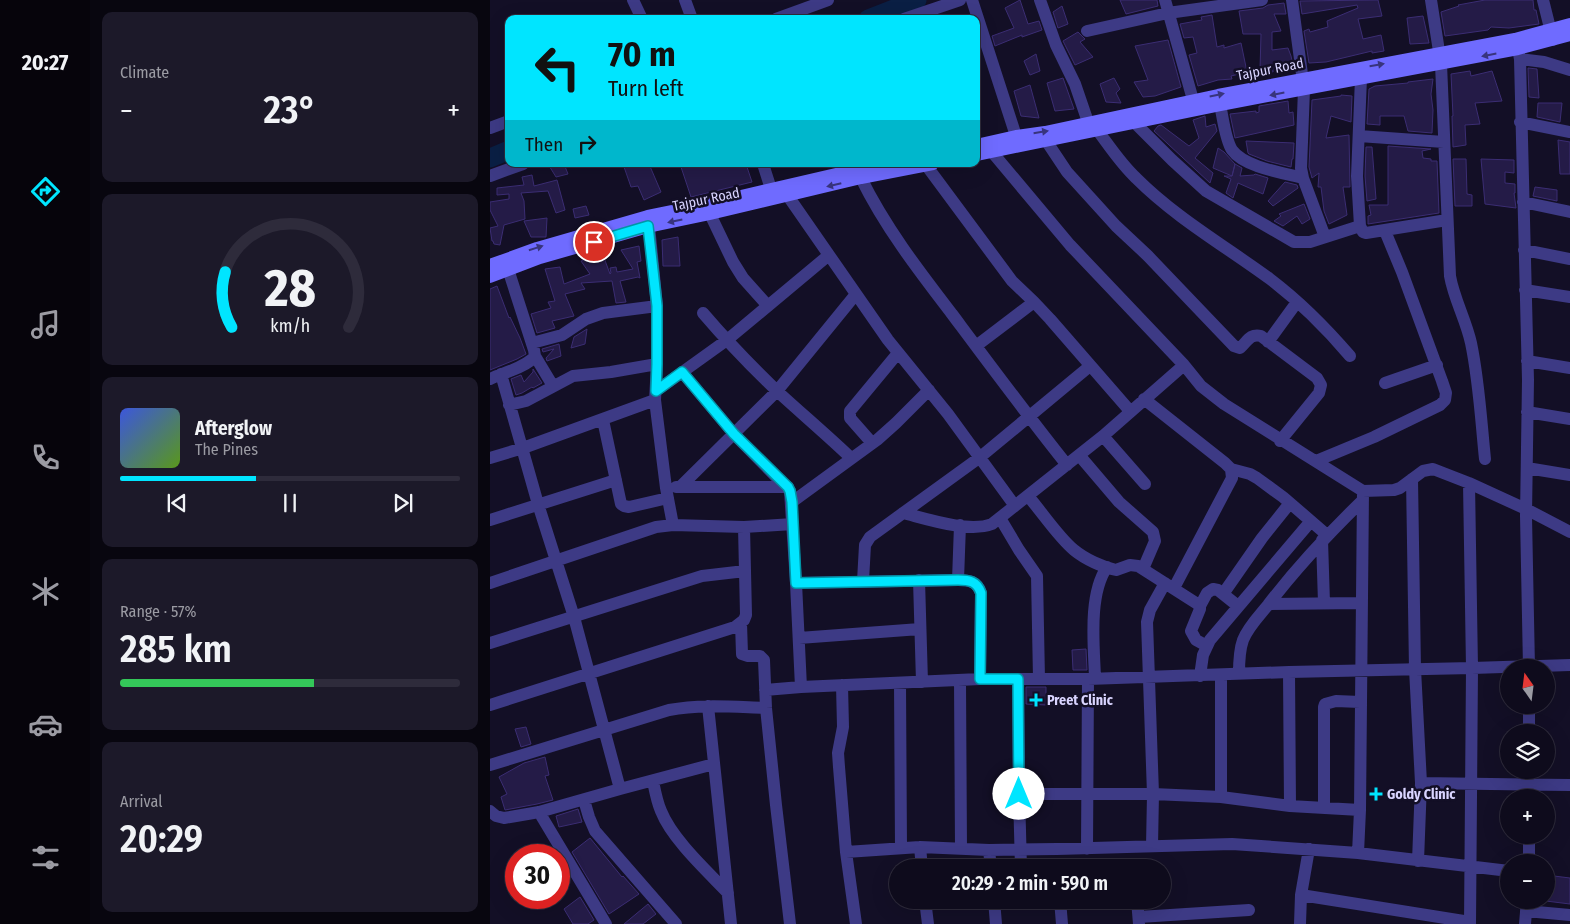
<!DOCTYPE html>
<meta charset="utf-8">
<style>
:root{--surface:#0e0b1c;--page:#1c1929;--text:#f1f3f6;--muted:#9b9ba3;--line:#2e2b3b;--accent:#00e5ff}
body{margin:0;font-family:"Fira Sans Condensed",sans-serif;background:var(--page);color:var(--text);height:100vh;display:flex;flex-direction:column;font-size:19px;white-space:nowrap}
*{box-sizing:border-box;margin:0}
p{font-size:16px;color:var(--muted)}
.icon{flex:none;width:28px;height:28px;fill:none;stroke:currentColor;stroke-width:2;stroke-linecap:round;stroke-linejoin:round}
.map{position:relative;flex:1;overflow:hidden}
.drawer{display:flex;flex-direction:column;gap:12px;padding:12px;background:#08060f;width:400px}
.drawer>*{flex:none}
.guide{position:absolute;left:15px;top:15px;width:475px;height:152px;border-radius:10px;box-shadow:0 5px 20px #0002,0 0 0 1px var(--line);background:#00e5ff;color:#111;overflow:hidden}
.needle{width:32px;rotate:346deg}
.buttons{position:absolute;left:1010px;top:659px;display:grid;gap:10px}
.buttons a{display:grid;place-items:center;width:55px;height:55px;border-radius:50%;background:var(--surface);box-shadow:0 5px 20px #0002,0 0 0 1px var(--line);font-size:25px}
.speed{position:absolute;left:15px;top:844px;display:flex;gap:10px;font-size:25px;font-weight:700;text-align:center}
.speed>*{display:grid;place-content:center;width:65px;height:65px;border-radius:50%;background:var(--surface);box-shadow:0 5px 20px #0002,0 0 0 1px var(--line);line-height:1}
.speed .limit{border:8px solid #d22;background:#fff;color:#111}
.pin{position:absolute;display:grid;place-items:center;width:42px;height:42px;color:#fff;margin:-21px;border:2px solid #fff;border-radius:50%;box-shadow:0 1px 5px #0007}
.me{position:absolute;width:55px;margin:-28px;rotate:0deg;stroke-linejoin:round;filter:drop-shadow(0 0 4px #0008)}
.turn{display:flex;align-items:center;gap:18px;height:105px;padding:0 20px;font-size:22px}
.turn .icon{width:65px;height:65px;stroke-width:2.5}
.turn b{display:block;font-size:35px;line-height:42px}
.then{display:flex;align-items:center;height:48px;padding:0 20px;background:#0003;gap:10px;font-size:19px}
.big{font-size:38px;font-weight:600;line-height:1.1}
.drawer .tile{flex:1;display:flex;flex-direction:column;justify-content:center;gap:8px;min-width:0;padding:0 18px;border-radius:10px;background:var(--page)}
.drawer .dial{align-items:center;gap:0}
.dial svg{height:130px;overflow:visible;fill:none;stroke:var(--line);stroke-width:7;stroke-linecap:round;text-anchor:middle}
.dial text{fill:var(--text);stroke:none}
.song{display:flex;align-items:center;gap:15px}
.cover{width:60px;height:60px;border-radius:8px;background:linear-gradient(135deg,hsl(230 70% 55%),hsl(90 70% 35%))}
.played{height:5px;border-radius:2px;background:linear-gradient(90deg,var(--accent) 40%,var(--line) 40%)}
.keys{display:flex;justify-content:space-around;direction:ltr}
.heat{display:flex;justify-content:space-between;align-items:center;font-size:28px;direction:ltr}
.charge{height:8px;border-radius:4px;background:linear-gradient(90deg,#34c759 57%,var(--line) 0)}
.trip{position:absolute;left:399px;top:859px;width:282px;height:50px;border-radius:25px;background:var(--surface);box-shadow:0 5px 20px #0002,0 0 0 1px var(--line);font-weight:600;line-height:50px;text-align:center}
main{display:flex;flex:1;min-height:0}
.menu{display:flex;flex-direction:column;width:90px;justify-content:space-around;align-items:center;background:#06040b;color:var(--muted)}
.menu .icon{width:35px;height:35px}
.menu .current{color:var(--accent)}
.menu b{font-size:22px;color:var(--text)}
.map>svg:first-child{display:block}
.lines{fill:none;stroke-linecap:round;stroke-linejoin:round}
.river{stroke:#0a1f44;stroke-width:19}
.building{fill:#241b47;stroke:#3b2d73}
.minor{stroke:#3d3a85;stroke-width:12}
.secondary{stroke:#6f6bff;stroke-width:12}
.oneway{fill:#38347d}
.route-casing{stroke:#0095a6;stroke-width:12}
.route{stroke:#00e5ff;stroke-width:9}
.poi-dot{fill:#00e5ff;stroke:#130f26;stroke-width:2}
.labels{text-anchor:middle;stroke-width:5;stroke-linejoin:round;paint-order:stroke}
.street-label{font-size:14px;fill:#d9d4ff;stroke:#130f26}
.poi-label{font-size:14px;font-weight:bold;fill:#d9d4ff;stroke:#130f26;text-anchor:start}
</style>
<main>
<nav class="menu">
<b>20:27</b>
<svg class="icon current" aria-label="directions" viewBox="0 0 24 24"><path d="M12 3l9 9-9 9-9-9zM9 14v-3h6M13 9l2 2-2 2"/></svg>
<svg class="icon" aria-label="music" viewBox="0 0 24 24"><path d="M9 18V5l10-2v13"/><circle cx="6" cy="18" r="3"/><circle cx="16" cy="16" r="3"/></svg>
<svg class="icon" aria-label="phone" viewBox="0 0 24 24"><path d="M5 4h4l2 5-3 2q2 4 5 5l2-3 5 2v4C11 20 4 13 5 4z"/></svg>
<svg class="icon" aria-label="climate" viewBox="0 0 24 24"><path d="M12 3v18M4 7l16 10M4 17L20 7"/></svg>
<svg class="icon" aria-label="car" viewBox="0 0 24 24"><path d="M5 17H2v-5l4-1 3-4h7l3 4 3 1v5h-3M9 17h6M6 11h13"/><circle cx="7" cy="17" r="2"/><circle cx="17" cy="17" r="2"/></svg>
<svg class="icon" aria-label="filters" viewBox="0 0 24 24"><path d="M4 7h16M4 17h16"/><circle cx="9" cy="7" r="2"/><circle cx="15" cy="17" r="2"/></svg>
</nav>
<section class="drawer">
<div class="tile"><p>Climate</p>
<div class="heat"><a>−</a><b class="big">23°</b><a>+</a></div>
</div>
<div class="tile dial"><svg viewBox="0 0 100 80">
<path d="M14 69A42 42 0 1 1 86 69"/>
<path d="M14 69A42 42 0 0 1 10 35" stroke="#00e5ff"/>
<text x="50" y="56" font-size="32" font-weight="700">28</text>
<text x="50" y="72" font-size="11">km/h</text>
</svg></div>
<div class="tile">
<div class="song"><i class="cover"></i><div><b>Afterglow</b><p>The Pines</p></div></div>
<div class="played"></div>
<div class="keys"><svg class="icon" aria-label="previous" viewBox="0 0 24 24"><path d="M18 5L8 12l10 7zM5 5v14"/></svg><svg class="icon" aria-label="pause" viewBox="0 0 24 24"><path d="M8 5v14M16 5v14"/></svg><svg class="icon" aria-label="next" viewBox="0 0 24 24"><path d="M6 5l10 7-10 7zM19 5v14"/></svg></div>
</div>
<div class="tile"><p>Range · 57%</p><b class="big">285 km</b><div class="charge"></div></div>
<div class="tile"><p>Arrival</p><b class="big">20:29</b></div>
</section>
<div class="map">
<svg width="1080" height="924" viewBox="0 0 1080 924">
<rect width="100%" height="100%" fill="#130f26"/>
<g class="lines">
<path class="river" d="M378,19L427,0
M0,158L19,150"/>
</g>
<path class="building" d="M530,0L538,24L549,21L552,30L532,37V35L505,46L502,36L524,28L515,8Z
M630,0H667L668,6L636,14Z
M888,0L892,16L868,19L873,39L891,35L894,51L882,53V51L836,62L819,63L814,31L819,29L820,32L838,27L837,21L868,8L867,5L812,14L810,1Z
M995,0H1043L1044,10H1046L1049,24L1019,28L1001,27L998,30L955,36L951,12L969,6L968,5Z
M794,3L796,14H784L791,31L782,32V50L798,48L801,56L803,65L783,68V72L770,70L771,34H753L749,11L773,8L778,5Z
M572,6L578,24L568,28L563,12Z
M722,15L727,47L734,45V48L751,43L757,72L741,76L742,79L728,80L708,86L699,55L707,53L703,37L694,38L690,24L712,20L711,17Z
M933,16L939,43L920,44L917,18Z
M588,32L595,39L590,42L603,57L585,65L573,41Z
M678,40L691,87L665,96L653,97L644,82L658,80L645,46Z
M546,54L550,71L540,75L534,61Z
M1038,68L1047,69L1049,98L1039,97Z
M980,71L981,76L1002,71L1012,101L985,103L990,124L975,125L976,145L963,147L962,116H963L961,74Z
M573,78L584,109L565,111L557,83Z
M624,78L630,89L626,93L631,103L616,102L610,84Z
M943,79L941,94L943,110L942,133L918,131L914,116H890V125L877,124L879,89L885,86L918,83V82Z
M540,85L549,118L531,116L524,91Z
M851,95L862,96L861,122L841,116L836,138L859,135L860,187H853L857,215L839,224L834,211L831,187H828L829,173L822,178L819,167L822,100L851,96Z
M798,101L799,113L803,112L804,125L745,138L740,114L766,111V113L769,112V106Z
M1048,103H1072L1070,122L1047,117Z
M715,116L716,127L725,124L727,131L705,158L723,173L720,183L664,131L668,126L671,125L699,146L709,138L703,120Z
M1068,140L1080,142V174H1070Z
M756,141L804,143L803,159H802L801,167L777,161L759,154L758,153Z
M898,146L941,149L932,151L933,158L941,159V161H947L949,213L878,224V216L881,215L879,205H898Z
M876,147H882L886,199L877,201L875,176Z
M728,148L734,152L745,164L742,176L723,168Z
M963,159H976L977,194L982,195V206H965Z
M991,159L1024,160V173L1015,172V183L1025,184V193H1024L1026,208L995,204Z
M58,164H74L78,174L66,177Z
M133,164H159L171,192L154,200L148,186L141,187Z
M190,164H256L262,182L201,197Z
M745,164L752,168L750,176L764,175L765,174L778,178L773,194L748,183L743,198L736,193L741,179L734,176H742Z
M42,175L44,186L67,180L75,210L66,213L58,191L31,193L34,201L35,219L14,225L10,245L4,244L3,241H2L0,228L8,226L0,210V202L19,199V194L7,195V188L34,185L32,177Z
M795,182L807,185L808,188L783,206L778,201Z
M1045,187L1067,190V201L1043,196Z
M814,204L820,219L812,224L807,216L793,226L784,221L791,216L789,214Z
M96,206L99,215L85,218L83,209Z
M57,218L56,237H41L34,221Z
M188,237L190,266H173L172,240Z
M149,246L151,261L147,262L150,278L148,277L130,281L136,302L126,303L122,281L91,283L95,289L75,294L84,316L62,321L65,328L47,333L41,314L61,308L58,302L65,301L55,269L70,267L74,284L100,274L91,261L113,255L120,274L121,273L120,268L126,267L127,272L143,269L131,250Z
M7,286L19,318L20,317L30,338L36,354L27,359L0,370V289Z
M97,329L95,344L81,348L84,337Z
M69,344L71,356L57,361L56,358L64,349L53,352L52,349Z
M43,369L52,383L43,388L42,387L32,393L26,395L21,379L31,375L34,382L43,372Z
M596,649L597,670H583L582,650Z
M536,687H556V705L536,704Z
M36,727L41,744L31,747L25,729Z
M55,757L59,775L55,776L63,800L47,804L15,810L11,797L17,794L9,777L34,763Z
M88,809L92,822L69,827L66,816Z
M100,838L132,877L133,876L149,894L119,914L82,852Z
M1056,875L1080,878V904L1056,901Z
M90,897L104,920L98,924H83L74,909Z
M158,904L166,914L153,924H134Z"/>
<g class="lines">
<path class="minor" d="M143,0L152,19
M195,0L202,19
M482,0L526,136
M550,0L566,45L585,84L598,122
M675,0L703,100
M802,0L814,89L811,168L813,178L835,237
M941,0L951,64L960,276C964,299 976,320 981,343C989,381 991,420 995,459
M1053,0L1063,40
M286,19L338,0
M414,19L470,0
M597,31L678,13L772,0
M1028,49L1030,59L1038,380L1036,516L1039,668
M1030,59L1054,62L1080,70
M871,78L867,176L870,226L873,232L876,233L957,220
M730,105C733,117 735,139 742,150C754,167 793,173 813,178
M1030,122L1080,132
M645,123L682,160L716,191L804,242H820L870,226
M0,128L19,121
M608,131C620,147 631,164 646,178C686,218 735,246 780,279C809,301 836,328 860,356
M869,136L954,142
M557,142L577,172L626,226L658,256L744,346L750,348C757,342 760,333 771,336L827,378L831,385L829,393L790,441
M502,152L580,245L694,365L711,386L734,404L873,491L904,490L910,488L933,471L943,469L979,483L1036,509L1080,532
M273,164L281,189
M436,165L522,281L544,302
M0,176L33,164
M371,178C395,227 429,271 462,314C500,365 537,415 577,465
M298,196L398,340L458,414L525,506
M1033,202L1080,212
M220,214L243,262L253,278L278,306
M1034,250L1080,259
M1035,290L1080,297
M213,313C236,340 261,366 287,391C312,414 337,435 361,458
M778,342L807,302
M42,343L72,335L96,319L113,313L167,306
M486,346L544,302L560,319L640,411
M45,356L63,386
M1037,361L1080,368
M192,372L244,434L300,491L306,583L311,687
M0,379C13,373 37,367 45,356L44,350L18,269
M895,383L947,365
M166,391L237,340L339,255
M654,399L735,463L741,469L742,478L684,588
M165,400L176,488L183,525
M19,405L36,401L83,376L121,372L167,364
M1037,412L1080,419
M113,420L131,504L134,506L139,507L178,498
M613,436L655,484
M382,443L360,418V411L408,353
M589,455L629,502L663,532L665,541L653,569
M0,458L33,448L165,400L167,364V306L158,216
M826,461L884,437L950,405L955,400L956,393L952,381L912,272L895,231
M1037,468L1080,475
M741,469L760,474L767,478L793,497L837,535
M922,479L925,669L931,783L928,861
M979,483L982,668L980,924
M186,487H298
M190,487L287,391L366,294
M538,496C551,511 569,538 584,550C595,559 612,567 626,570L640,565L648,566L706,603L710,606V609L701,631L706,640L717,646
M302,502L387,440L406,423L439,390
M413,513C437,519 479,533 502,524L613,436L694,365
M510,518L529,550L547,576L549,679
M0,520L126,480
M832,540L834,603
M429,580L432,682
M468,580L470,525
M373,581L375,545L380,537L489,458L600,366
M0,583L166,527L183,525L254,527L303,524
M306,583L468,580C479,580 487,581 491,593L490,679
M733,594L772,538L800,503
M779,604L872,603
M710,606L717,593L723,589L728,590L748,606
M251,623L252,654L258,656H270L274,660L276,708L286,805L300,924
M309,638L430,629
M0,643L212,576L255,571L254,527
M799,672L800,806
M749,674C749,663 749,651 753,640C758,627 769,616 778,605C807,567 839,533 873,500
M710,676L713,655L720,640L821,521
M605,678C604,646 598,595 617,567
M528,679L529,794H663L731,797L800,806L870,810
M470,681L471,849
M410,683L411,848
M352,685L353,727L348,753L349,767L356,852L366,924
M275,690L311,687L490,679H598L799,672L982,668L1080,665
M0,705L245,627L254,620L256,615L255,571
M1039,705V732
M218,706L241,924
M0,765L179,710C211,704 244,707 276,708
M1039,770V798
M163,781C165,791 167,802 171,811C182,839 217,871 238,893
M931,783L1080,785
M130,789L224,764
M529,794L531,868
M731,797V675
M94,800L99,817L105,831L186,924
M834,808V707L835,704L846,701L870,702
M0,811L6,816L14,818L26,816L49,812L130,789L84,617L48,504L11,374
M49,812L116,924
M662,846L663,794L657,622L660,610L675,583
M430,847L432,868
M597,849L598,679
M499,850L501,868
M356,852L430,847L499,850L567,849L742,844L868,853L1019,871
M868,853L870,810L873,491
M1039,862V835
M811,895L980,922
M435,900L438,924
M504,900L506,924
M570,900L572,924
M647,900L649,924
M1036,911L1080,915
M649,917L759,910
M810,924L811,895L819,849
M1035,924L1037,900"/>
<path class="secondary" d="M486,145L526,136L555,132L728,95L1025,39L1080,24
M486,155L730,105L1028,49L1080,35
M0,265L47,248L158,216L217,204L389,164
M0,277L50,258L158,227L220,214L371,178L443,164"/>
</g>
<defs><path id="oneway-solid" d="M-6-.8H1V-3.2L6.5 0L1 3.2V.8H-6Z" transform="scale(1.25)"/></defs>
<g class="oneway">
<use href="#oneway-solid" transform="translate(999 55) rotate(169)"/>
<use href="#oneway-solid" transform="translate(887 65) rotate(-10)"/>
<use href="#oneway-solid" transform="translate(787 94) rotate(169)"/>
<use href="#oneway-solid" transform="translate(727 95) rotate(-12)"/>
<use href="#oneway-solid" transform="translate(551 132) rotate(-9)"/>
<use href="#oneway-solid" transform="translate(344 185) rotate(167)"/>
<use href="#oneway-solid" transform="translate(185 221) rotate(168)"/>
<use href="#oneway-solid" transform="translate(46 248) rotate(-18)"/>
</g>
<g class="lines">
<g class="route-casing">
<path id="route" d="M104,242L158,226L167,306V364L166,391L192,372L244,434L298,487L300,491L302,502L306,583L468,580C479,580 487,581 491,593L490,679H528L529,794"/>
</g>
<use href="#route" class="route"/>
</g>
<g class="poi-dot">
<path d="M543.5 692.5h5v5h5v5h-5v5h-5v-5h-5v-5h5z"/>
<path d="M883.5 786.5h5v5h5v5h-5v5h-5v-5h-5v-5h5z"/>
</g>
<g class="labels">
<g class="street-label">
<text transform="translate(780 69) rotate(-11)" y="5">Tajpur Road</text>
<text transform="translate(216 199) rotate(-12)" y="5">Tajpur Road</text>
</g>
<g class="poi-label">
<text x="557" y="705">Preet Clinic</text>
<text x="897" y="799">Goldy Clinic</text>
</g>
</g>
</svg>
<div class="buttons">
<a><svg class="needle" viewBox="-14 -14 28 28"><path d="M0-13l5 13h-10z" fill="#e53935"/><path d="M0 13l5-13h-10z" fill="#9b9ba3"/></svg></a>
<a><svg class="icon" aria-label="layers" viewBox="0 0 24 24"><path d="M12 4l9 5-9 5-9-5zM3 14l9 5 9-5"/></svg></a>
<a>+</a>
<a>−</a>
</div>
<div class="speed"><div class="limit">30</div></div>
<div class="pin" style="left:104px;top:242px;background:#d93025"><svg class="icon" aria-label="arrive" viewBox="0 0 24 24"><path d="M6 21V4h12l-3 4 3 4H6"/></svg></div>
<svg class="me" style="left:529px;top:794px" viewBox="-20 -20 40 40"><circle r="19" fill="#fff"/><path d="M0-13L10 11 0 6-10 11z" fill="#00e5ff"/></svg>
<div class="trip">20:29 · 2 min · 590 m</div>
<div class="guide">
<div class="turn"><svg class="icon" aria-label="left" viewBox="0 0 24 24"><path d="M17 20v-9H6M10 6l-5 5 5 5"/></svg><div><b>70 m</b>Turn left</div></div>
<div class="then">Then<svg class="icon" aria-label="right" viewBox="0 0 24 24"><path d="M7 20v-9h11M14 6l5 5-5 5"/></svg></div>
</div>
</div>
</main>
